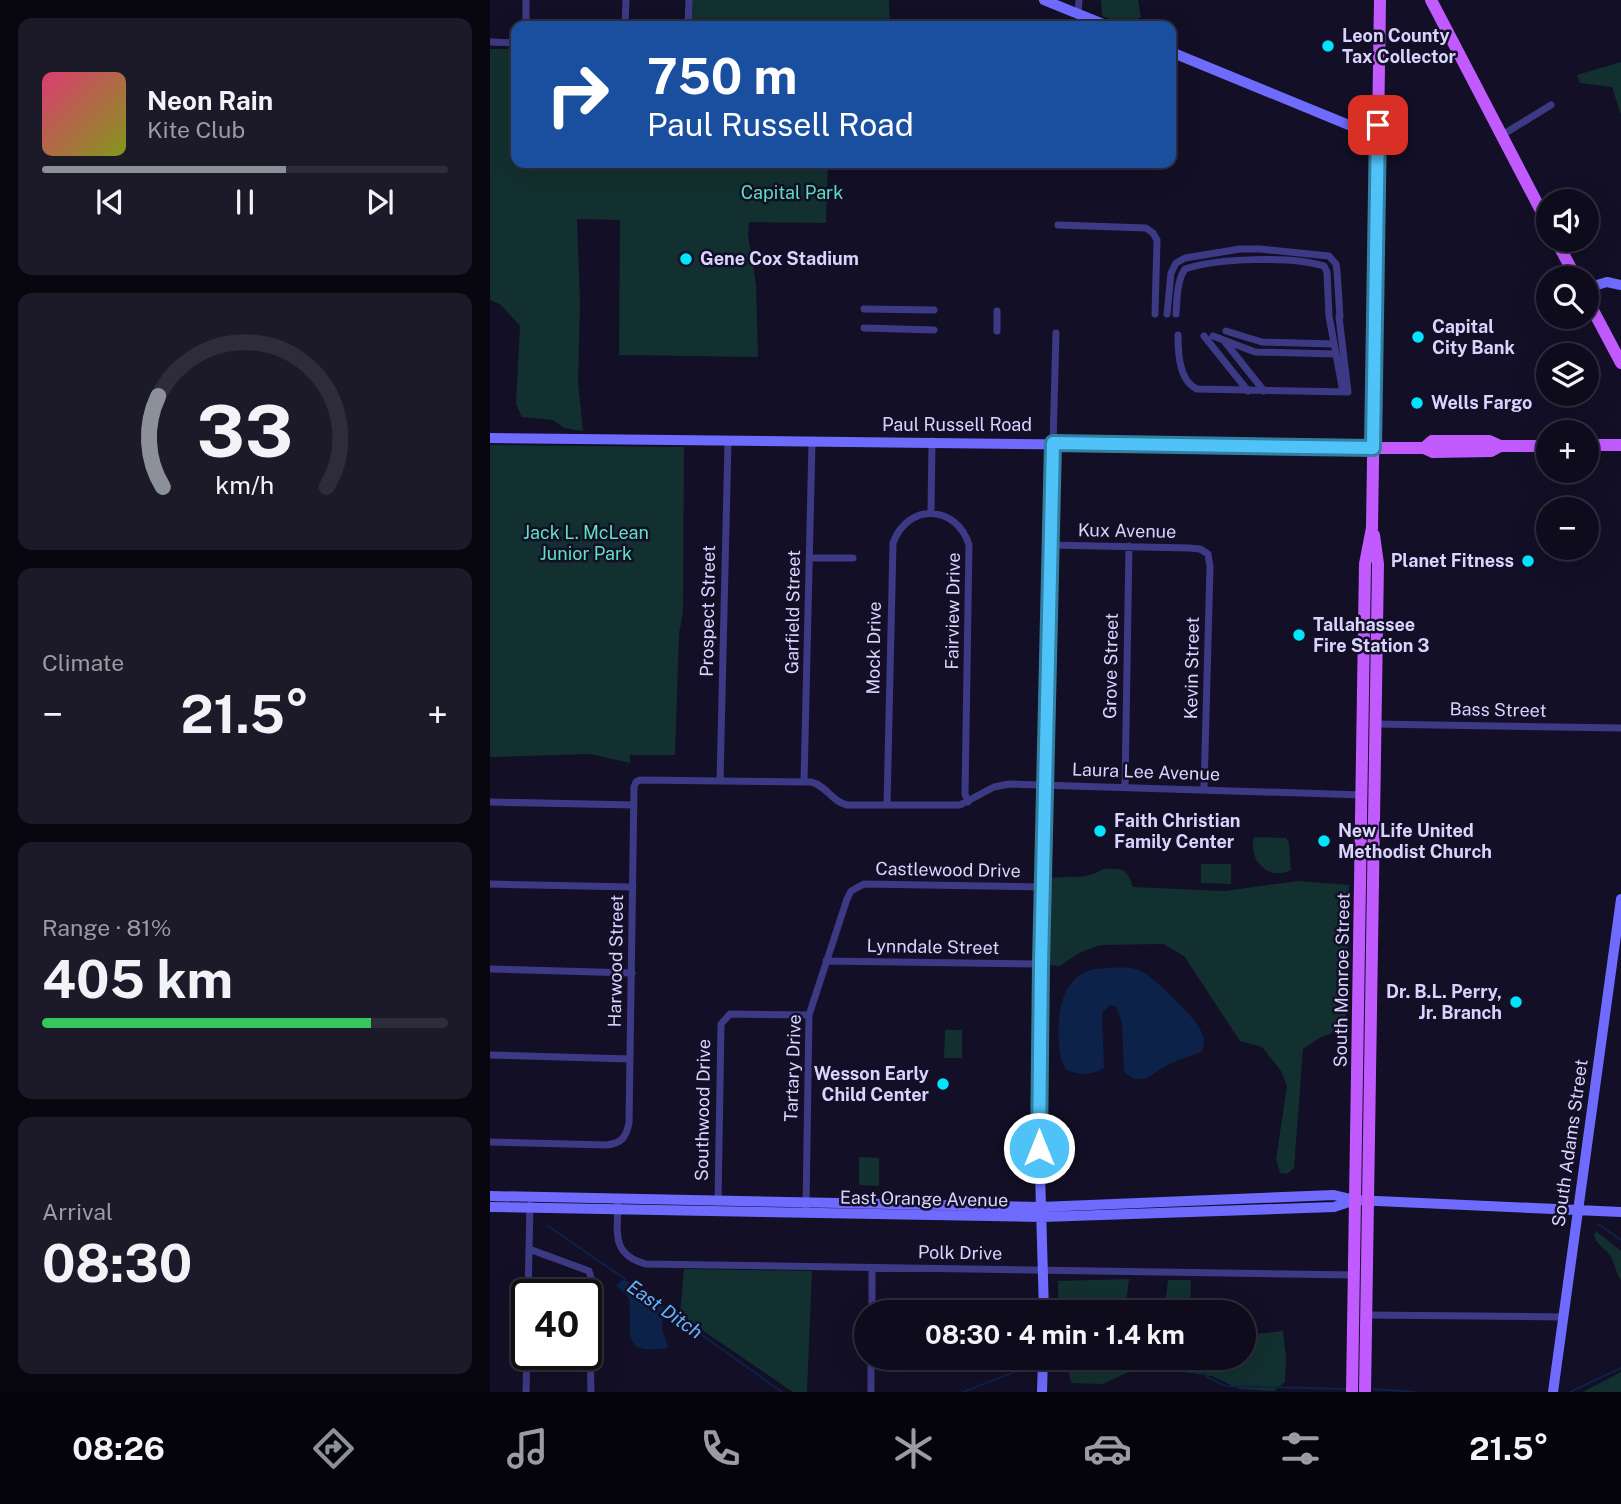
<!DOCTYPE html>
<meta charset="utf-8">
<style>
:root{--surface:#0e0b1c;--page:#1c1929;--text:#f1f3f6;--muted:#9b9ba3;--line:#2e2b3b;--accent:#8c9099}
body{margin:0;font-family:"Public Sans",sans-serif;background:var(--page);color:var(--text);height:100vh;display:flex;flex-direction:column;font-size:26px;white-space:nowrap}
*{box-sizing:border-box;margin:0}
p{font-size:23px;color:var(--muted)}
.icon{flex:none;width:38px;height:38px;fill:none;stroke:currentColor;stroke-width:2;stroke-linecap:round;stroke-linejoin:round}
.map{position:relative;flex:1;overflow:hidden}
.side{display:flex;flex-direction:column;gap:18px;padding:18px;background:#08060f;width:490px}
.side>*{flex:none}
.hud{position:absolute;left:21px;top:21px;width:665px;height:147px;border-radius:14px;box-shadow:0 7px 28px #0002,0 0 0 2px var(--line);background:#1a4fa0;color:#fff;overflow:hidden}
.controls{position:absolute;left:1046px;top:189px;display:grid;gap:14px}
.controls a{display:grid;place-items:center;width:63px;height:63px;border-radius:50%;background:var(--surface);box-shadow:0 7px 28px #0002,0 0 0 2px var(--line);font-size:35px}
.speed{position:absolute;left:21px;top:1279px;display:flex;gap:14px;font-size:35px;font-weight:700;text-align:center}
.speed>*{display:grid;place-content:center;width:91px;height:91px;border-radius:50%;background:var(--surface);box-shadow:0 7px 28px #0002,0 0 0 2px var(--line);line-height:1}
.speed .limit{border:4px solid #111;border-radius:10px;background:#fff;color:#111}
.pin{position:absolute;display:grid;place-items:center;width:60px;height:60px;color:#fff;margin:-30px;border-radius:14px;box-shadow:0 4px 10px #0006}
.me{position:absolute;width:77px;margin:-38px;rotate:0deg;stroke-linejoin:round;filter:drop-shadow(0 0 5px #0008)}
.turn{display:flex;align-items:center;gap:24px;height:147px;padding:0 21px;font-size:32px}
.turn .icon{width:91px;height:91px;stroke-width:2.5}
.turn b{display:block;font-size:49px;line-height:60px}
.big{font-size:52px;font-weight:700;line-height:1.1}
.side .widget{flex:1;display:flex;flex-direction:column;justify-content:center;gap:10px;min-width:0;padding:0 24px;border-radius:14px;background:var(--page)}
.side .dial{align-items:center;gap:0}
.dial svg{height:182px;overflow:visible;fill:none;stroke:var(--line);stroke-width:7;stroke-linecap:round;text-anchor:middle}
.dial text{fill:var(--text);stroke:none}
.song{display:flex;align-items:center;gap:21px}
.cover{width:84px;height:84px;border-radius:10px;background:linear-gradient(135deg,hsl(340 70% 55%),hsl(70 70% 35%))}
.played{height:7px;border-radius:4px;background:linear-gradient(90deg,var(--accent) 60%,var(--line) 60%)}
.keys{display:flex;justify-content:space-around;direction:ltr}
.heat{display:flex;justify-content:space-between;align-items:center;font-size:38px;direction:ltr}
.charge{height:10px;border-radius:5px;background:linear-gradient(90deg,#34c759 81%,var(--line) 0)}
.trip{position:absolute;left:364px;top:1300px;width:402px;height:70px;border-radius:35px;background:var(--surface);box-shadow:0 7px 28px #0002,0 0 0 2px var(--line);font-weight:700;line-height:70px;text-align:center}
.tab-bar{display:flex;height:112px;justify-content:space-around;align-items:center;background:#06040b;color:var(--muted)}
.tab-bar .icon{width:49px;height:49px}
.tab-bar .on{color:var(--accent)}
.tab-bar b{font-size:32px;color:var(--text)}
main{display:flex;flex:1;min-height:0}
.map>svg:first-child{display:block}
.green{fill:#12302f}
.water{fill:#0c2248}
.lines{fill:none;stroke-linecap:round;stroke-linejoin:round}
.stream{stroke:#0c2248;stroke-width:2}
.street{stroke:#3d3a85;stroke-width:7}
.secondary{stroke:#6f6bff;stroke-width:10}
.primary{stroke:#c25bff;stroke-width:12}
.route-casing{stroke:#337fa1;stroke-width:18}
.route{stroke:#4fc3f7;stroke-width:12}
.poi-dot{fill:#00e5ff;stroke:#130f26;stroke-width:2.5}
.labels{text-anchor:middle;stroke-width:5;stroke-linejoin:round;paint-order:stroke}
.poi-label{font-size:18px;font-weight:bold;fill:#d9d4ff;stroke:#130f26;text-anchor:start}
.park-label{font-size:18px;fill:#5fe0c0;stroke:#130f26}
.street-label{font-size:18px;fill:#d9d4ff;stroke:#130f26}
.water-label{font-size:19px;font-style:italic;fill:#62b6ff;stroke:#130f26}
</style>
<main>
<section class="side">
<div class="widget">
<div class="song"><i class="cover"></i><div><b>Neon Rain</b><p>Kite Club</p></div></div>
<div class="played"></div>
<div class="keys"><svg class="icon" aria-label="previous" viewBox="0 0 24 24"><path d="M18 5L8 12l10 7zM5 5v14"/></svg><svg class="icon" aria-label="pause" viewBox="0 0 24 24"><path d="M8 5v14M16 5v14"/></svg><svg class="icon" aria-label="next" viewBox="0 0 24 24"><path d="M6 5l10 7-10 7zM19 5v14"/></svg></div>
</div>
<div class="widget dial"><svg viewBox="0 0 100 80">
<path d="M14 69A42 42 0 1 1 86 69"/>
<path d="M14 69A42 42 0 0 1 12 29" stroke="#8c9099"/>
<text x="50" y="56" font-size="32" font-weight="700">33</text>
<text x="50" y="72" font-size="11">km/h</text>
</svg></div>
<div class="widget"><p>Climate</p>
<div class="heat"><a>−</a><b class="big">21.5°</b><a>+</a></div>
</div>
<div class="widget"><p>Range · 81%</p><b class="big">405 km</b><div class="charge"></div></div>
<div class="widget"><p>Arrival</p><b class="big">08:30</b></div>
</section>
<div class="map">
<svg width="1131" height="1392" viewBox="0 0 1131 1392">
<rect width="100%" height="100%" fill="#130f26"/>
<path class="green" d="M201,0H399L400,26H200Z
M611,0H648L651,17L637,26L612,16Z
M0,49H26V163H338L336,223L259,222L258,235L266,284L268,357L129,355L130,220L87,219L90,304L88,383L93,431L74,428L63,420L32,417L26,404L30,326L10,304L0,300Z
M1131,62V115L1122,87L1090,83L1087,75Z
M0,445L194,447L193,612L189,634L185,755H140V763L100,754L0,757Z
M764,837L796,838L799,843L801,870C777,882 758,859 764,837Z
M711,864H741V884L711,883Z
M613,869C634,869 636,867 643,887L735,891L808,881L859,885L856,1022L853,1029L831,1037L813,1049L804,1168L797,1174L790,1173L786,1159L797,1086L791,1071L772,1047L750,1041L694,956L673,944L611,945L589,953L570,966L559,965L556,883L561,878C582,875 594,881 613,869Z
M455,1030H472V1058H454Z
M369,1157L389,1158V1186L369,1185Z
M1106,1231L1131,1251V1281C1126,1273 1124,1260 1119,1254C1113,1247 1106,1244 1104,1235Z
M194,1269L322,1271L317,1392H303L190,1315Z
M639,1279L635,1312H568V1281Z
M678,1280H701L700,1312H674Z
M793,1331L796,1358L795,1382L784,1391L749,1389L722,1376L681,1370L639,1372L613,1384L581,1383L578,1369L568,1365V1358H754V1335Z
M1131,1372V1392H1093Z"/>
<path class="water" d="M605,969C618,968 636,965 649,970C662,975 706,1018 711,1031C715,1039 715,1045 711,1052L681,1063L655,1079H644L634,1072L632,1022L626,1007L621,1005L612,1012L614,1068C602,1076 589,1075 576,1070C570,1061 570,1053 569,1043C567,1015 571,975 605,969Z
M134,1279L178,1311C166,1330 175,1330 178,1348C128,1356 143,1332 139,1298L126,1285Z"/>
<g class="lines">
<path class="stream" d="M1108,1224L1131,1240
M58,1226L135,1279
M142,1284L157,1296
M173,1307L292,1392
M689,1358L708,1367L717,1377L736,1386L856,1389
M557,1366L598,1358
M883,1389L924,1392
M473,1392L535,1368L548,1367
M1080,1392L1131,1368"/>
<path class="street" d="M36,0V26
M588,14L589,0
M135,26L136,0
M198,26L199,0
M0,42L26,43
M1012,135L1061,105
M568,225L656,228L663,233L667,240L665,314
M374,309L444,310
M507,311V331
M677,314L681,273L686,263L695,258L750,249H770L839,256L846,264L847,271L850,317
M686,314C687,300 687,280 695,269C728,258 801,256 834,266L837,272L839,316
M839,316L853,392
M374,328L444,330
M736,331L772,342L844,344
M688,335C688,353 689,381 707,389L858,392L849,317
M714,336L758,391
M723,336L765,352L846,354
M735,342L774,391
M563,443L566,333
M441,512L442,441
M560,545L699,548L710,549L718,554L720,567L714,789
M320,558H363
M885,724L1131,728
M230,781L238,441
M314,782L322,442
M635,787L639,546
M0,802L144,805
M397,805L403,543C418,502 467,505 479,545L475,794L478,802
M0,884L143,887
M336,961L551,964
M0,969L142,973
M0,1055L140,1059
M0,1142L117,1145C132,1143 136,1137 139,1123L144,787L146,782L150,780L321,782C337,786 341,801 357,805H470L504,787L519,784L873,795
M228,1202L231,1024L240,1014L319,1015
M128,1205C127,1234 122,1255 156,1264L864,1275
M316,1207L319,1015L357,899L361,891L374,884L553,887
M39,1249L99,1271L102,1281L99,1304L101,1392
M38,1295L40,1205
M382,1312V1268
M876,1315L1074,1317
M36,1392L37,1354
M381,1392V1358"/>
<path class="secondary" d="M554,0L618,26
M681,52L888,137
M1097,288L1117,282L1131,285
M0,438L883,448
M0,1196L551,1207L844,1195L865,1200L1131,1212
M0,1207L552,1217L844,1207L865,1200
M554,1312L549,1137L563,443
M552,1392L553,1358
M1063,1392L1131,899"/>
<path class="primary" d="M941,0L1059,226
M1066,240L1086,278
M1097,299L1131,363
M1097,445H1131
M883,448H934L943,452L1001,451L1010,446
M934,448L942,441H999L1010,446H1059
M862,1392L875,564L882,528L890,0
M875,1392L888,564L884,535"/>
</g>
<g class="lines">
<g class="route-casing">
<path id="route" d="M549,1148L551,964L563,443L883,448L888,125"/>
</g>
<use href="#route" class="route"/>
</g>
<g class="poi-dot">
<circle cx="838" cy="46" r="7"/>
<circle cx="196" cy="259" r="7"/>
<circle cx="928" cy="337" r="7"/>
<circle cx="927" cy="403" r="7"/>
<circle cx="1038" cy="561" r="7"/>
<circle cx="809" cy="635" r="7"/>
<circle cx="610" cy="831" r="7"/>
<circle cx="834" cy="841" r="7"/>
<circle cx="1026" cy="1002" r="7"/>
<circle cx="453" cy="1084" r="7"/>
</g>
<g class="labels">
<g class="poi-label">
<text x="852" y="42">Leon County<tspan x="852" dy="21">Tax Collector</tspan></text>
<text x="210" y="265">Gene Cox Stadium</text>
<text x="942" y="333">Capital<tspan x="942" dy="21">City Bank</tspan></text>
<text x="941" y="409">Wells Fargo</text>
<text x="1024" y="567" text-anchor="end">Planet Fitness</text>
<text x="823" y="631">Tallahassee<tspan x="823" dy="21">Fire Station 3</tspan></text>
<text x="624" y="827">Faith Christian<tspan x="624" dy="21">Family Center</tspan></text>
<text x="848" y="837">New Life United<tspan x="848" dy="21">Methodist Church</tspan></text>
<text x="1012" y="998" text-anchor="end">Dr. B.L. Perry,<tspan x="1012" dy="21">Jr. Branch</tspan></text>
<text x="439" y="1080" text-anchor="end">Wesson Early<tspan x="439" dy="21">Child Center</tspan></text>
</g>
<g class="park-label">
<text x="302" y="199">Capital Park</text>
<text x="96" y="539">Jack L. McLean<tspan x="96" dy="21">Junior Park</tspan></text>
</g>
<g class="street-label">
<text x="467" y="431">Paul Russell Road</text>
<text transform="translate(637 531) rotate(1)" y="6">Kux Avenue</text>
<text transform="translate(218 611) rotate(-89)" y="6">Prospect Street</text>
<text transform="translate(463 611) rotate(-89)" y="6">Fairview Drive</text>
<text transform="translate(303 612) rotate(-89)" y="6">Garfield Street</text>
<text transform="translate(384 648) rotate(-89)" y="6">Mock Drive</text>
<text transform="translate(621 666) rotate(-89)" y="6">Grove Street</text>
<text transform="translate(702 668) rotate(-89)" y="6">Kevin Street</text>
<text transform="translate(1008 710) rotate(1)" y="6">Bass Street</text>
<text transform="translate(656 772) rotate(2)" y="6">Laura Lee Avenue</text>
<text transform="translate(458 870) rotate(1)" y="6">Castlewood Drive</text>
<text transform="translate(443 947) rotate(1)" y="6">Lynndale Street</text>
<text transform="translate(126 961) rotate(-89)" y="6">Harwood Street</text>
<text transform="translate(852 980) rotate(-89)" y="6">South Monroe Street</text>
<text transform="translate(303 1068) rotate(-88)" y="6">Tartary Drive</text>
<text transform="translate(213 1110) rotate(-89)" y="6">Southwood Drive</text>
<text transform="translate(1080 1143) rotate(-82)" y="6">South Adams Street</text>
<text transform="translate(434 1199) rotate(1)" y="6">East Orange Avenue</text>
<text transform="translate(470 1253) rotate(1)" y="6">Polk Drive</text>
</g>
<g class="water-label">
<text transform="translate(175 1309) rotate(35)" y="7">East Ditch</text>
</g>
</g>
</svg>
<div class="controls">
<a><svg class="icon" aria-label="sound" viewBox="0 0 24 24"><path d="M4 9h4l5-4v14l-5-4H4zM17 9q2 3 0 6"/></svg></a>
<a><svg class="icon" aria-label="search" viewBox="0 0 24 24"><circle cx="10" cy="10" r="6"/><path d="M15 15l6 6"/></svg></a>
<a><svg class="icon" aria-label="layers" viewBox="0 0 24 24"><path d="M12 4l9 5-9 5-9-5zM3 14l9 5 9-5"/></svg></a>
<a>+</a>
<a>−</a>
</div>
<div class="speed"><div class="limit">40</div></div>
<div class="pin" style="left:888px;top:125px;background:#d93025"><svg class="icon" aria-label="arrive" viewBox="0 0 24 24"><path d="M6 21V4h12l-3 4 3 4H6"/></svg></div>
<svg class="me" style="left:549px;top:1148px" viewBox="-20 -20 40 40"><circle r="17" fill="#4fc3f7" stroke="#fff" stroke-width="3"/><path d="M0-11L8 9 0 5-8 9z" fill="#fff"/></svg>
<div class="trip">08:30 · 4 min · 1.4 km</div>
<div class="hud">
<div class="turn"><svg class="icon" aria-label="right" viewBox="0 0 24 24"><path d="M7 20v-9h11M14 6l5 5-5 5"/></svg><div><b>750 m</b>Paul Russell Road</div></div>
</div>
</div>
</main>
<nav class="tab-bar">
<b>08:26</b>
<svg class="icon on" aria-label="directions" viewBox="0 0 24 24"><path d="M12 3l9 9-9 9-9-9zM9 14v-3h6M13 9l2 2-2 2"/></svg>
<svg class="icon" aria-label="music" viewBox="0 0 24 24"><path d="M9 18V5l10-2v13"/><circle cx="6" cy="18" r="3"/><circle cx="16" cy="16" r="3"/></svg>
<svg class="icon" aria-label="phone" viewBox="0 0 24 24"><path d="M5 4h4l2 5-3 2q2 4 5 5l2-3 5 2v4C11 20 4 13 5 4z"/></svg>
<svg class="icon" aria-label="climate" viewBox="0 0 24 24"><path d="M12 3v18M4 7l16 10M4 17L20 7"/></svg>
<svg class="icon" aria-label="car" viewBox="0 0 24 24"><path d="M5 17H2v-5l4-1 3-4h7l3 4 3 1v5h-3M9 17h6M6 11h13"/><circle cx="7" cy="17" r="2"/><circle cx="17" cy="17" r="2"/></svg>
<svg class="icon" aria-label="filters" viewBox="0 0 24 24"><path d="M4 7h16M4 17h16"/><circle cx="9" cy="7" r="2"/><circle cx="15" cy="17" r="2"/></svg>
<b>21.5°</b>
</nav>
